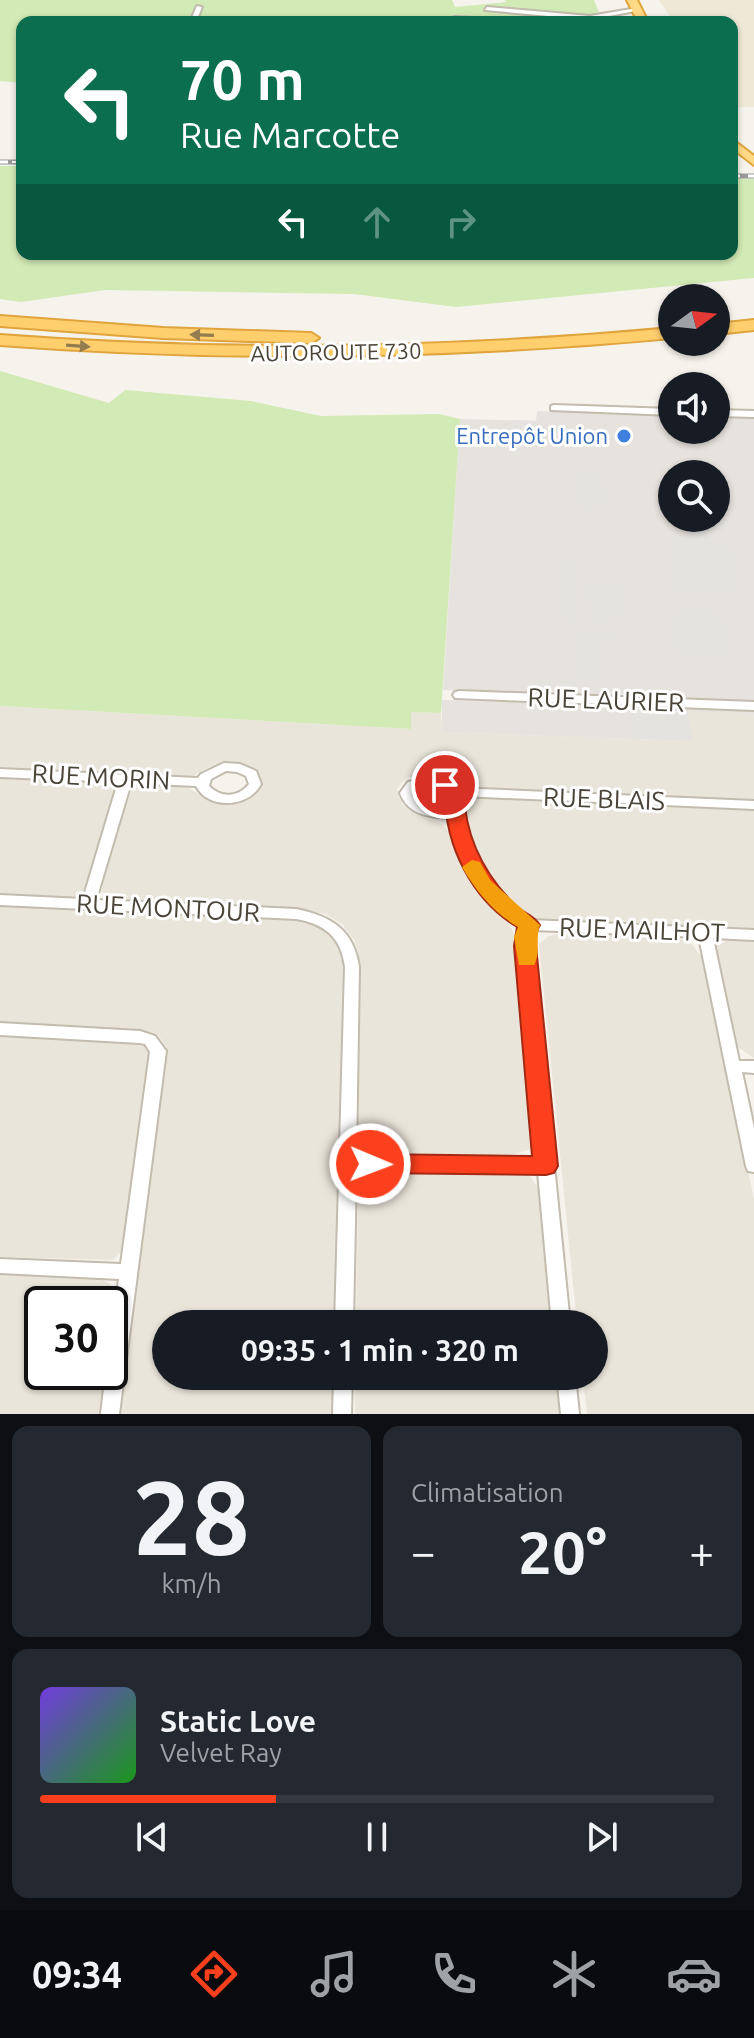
<!DOCTYPE html>
<html lang="fr">
<meta charset="utf-8">
<style>
:root{--surface:#171b24;--page:#242831;--text:#f1f3f6;--muted:#9ea1a6;--line:#363941;--accent:#fc3f1d}
body{margin:0;font-family:Ubuntu,sans-serif;background:var(--page);color:var(--text);height:100vh;display:flex;flex-direction:column;font-size:30px;white-space:nowrap}
*{box-sizing:border-box;margin:0}
p{font-size:26px;color:var(--muted)}
.icon{flex:none;width:44px;height:44px;fill:none;stroke:currentColor;stroke-width:2;stroke-linecap:round;stroke-linejoin:round}
.map{position:relative;height:1414px;overflow:hidden}
.sheet{display:flex;flex-direction:column;gap:12px;padding:12px;background:#0d0f14;flex:1}
.sheet>*{flex:none}
.banner{position:absolute;left:16px;top:16px;width:722px;height:244px;border-radius:16px;box-shadow:0 2px 6px #0004;background:#0b6e4f;color:#fff;overflow:hidden}
.needle{width:52px;rotate:75deg}
.controls{position:absolute;left:658px;top:284px;display:grid;gap:16px}
.controls a{display:grid;place-items:center;width:72px;height:72px;border-radius:50%;background:var(--surface);box-shadow:0 2px 6px #0004;font-size:40px}
.speed{position:absolute;left:24px;top:1286px;display:flex;gap:16px;font-size:40px;font-weight:700;text-align:center}
.speed>*{display:grid;place-content:center;width:104px;height:104px;border-radius:50%;background:var(--surface);box-shadow:0 2px 6px #0004;line-height:1}
.speed .limit{border:4px solid #111;border-radius:12px;background:#fff;color:#111}
.pin{position:absolute;display:grid;place-items:center;width:68px;height:68px;color:#fff;margin:-34px;border:4px solid #fff;border-radius:50%;box-shadow:0 2px 8px #0007}
.me{position:absolute;width:88px;margin:-44px;rotate:91deg;stroke-linejoin:round;filter:drop-shadow(0 0 6px #0008)}
.turn{display:flex;align-items:center;gap:28px;height:168px;padding:0 32px;font-size:36px}
.turn .icon{width:104px;height:104px;stroke-width:2.5}
.turn b{display:block;font-size:56px;line-height:68px}
.lanes{display:flex;align-items:center;height:76px;padding:0 32px;background:#0003;justify-content:center;gap:40px;direction:ltr}
.lanes .off{opacity:.35}
.big{font-size:60px;font-weight:700;line-height:1.1}
.sheet .tile{flex:1;display:flex;flex-direction:column;justify-content:center;gap:12px;min-width:0;padding:0 28px;border-radius:16px;background:var(--page)}
.sheet .dial{align-items:center;gap:0}
.dial b{font-size:104px;line-height:1}
.song{display:flex;align-items:center;gap:24px}
.cover{width:96px;height:96px;border-radius:12px;background:linear-gradient(135deg,hsl(260 70% 55%),hsl(120 70% 35%))}
.played{height:8px;border-radius:4px;background:linear-gradient(90deg,var(--accent) 35%,var(--line) 35%)}
.keys{display:flex;justify-content:space-around;direction:ltr}
.heat{display:flex;justify-content:space-between;align-items:center;font-size:44px;direction:ltr}
.sheet .tiles{flex:1;display:grid;gap:12px;grid-template-columns:1fr 1fr}
.tile:last-child{grid-column:span 2}
.trip{position:absolute;left:152px;top:1310px;width:456px;height:80px;border-radius:40px;background:var(--surface);box-shadow:0 2px 6px #0004;font-weight:700;line-height:80px;text-align:center}
.menu{display:flex;height:128px;justify-content:space-around;align-items:center;background:#090b0e;color:var(--muted)}
.menu .icon{width:56px;height:56px}
.menu .on{color:var(--accent)}
.menu b{font-size:36px;color:var(--text)}
.map>svg:first-child{display:block}
.residential{fill:#eae5da}
.industrial{fill:#e6e2dd;fill-rule:evenodd}
.education{fill:#efe8d6}
.green{fill:#d2eab5}
.parking{fill:#e5e3e0}
.lines{fill:none;stroke-linecap:round;stroke-linejoin:round}
.minor-casing{stroke:#c2bbae;stroke-width:4}
.trunk-casing{stroke:#e0a43c;stroke-width:4}
.motorway-casing{stroke:#e0a43c;stroke-width:4}
.minor{fill:#fff;fill-rule:evenodd}
.trunk{fill:#ffd985;fill-rule:evenodd}
.motorway{fill:#ffcf6e;fill-rule:evenodd}
.rail-far1-casing{stroke:#9a9a9a;stroke-width:4}
.rail-casing{stroke:#9a9a9a;stroke-width:5}
.rail-far1{stroke:#fff;stroke-width:2;stroke-dasharray:6;stroke-linecap:butt}
.rail{stroke:#fff;stroke-width:3;stroke-dasharray:8;stroke-linecap:butt}
.oneway{fill:#937c4e}
.route{fill:#fc3f1d;stroke:#a42913;stroke-width:2}
.slow{fill:#f59e0b}
.shop-dot{fill:#3f7fe0;stroke:#fff;stroke-width:3}
.labels{text-anchor:middle;stroke-width:6;stroke-linejoin:round;paint-order:stroke}
.far-street-label{font-size:22px;fill:#4b4439;stroke:#fff}
.far-shop-label{font-size:22px;fill:#366cbe;stroke:#fff;text-anchor:end}
.street-label{font-size:26px;fill:#4b4439;stroke:#fff}
</style>
<div class="map">
<svg width="754" height="1414" viewBox="0 0 754 1414">
<rect width="100%" height="100%" fill="#f6f3ec"/>
<path class="residential" d="M0,706L410,729L411,712L441,713L442,732L691,741L688,710L754,714V800L462,788L445,778L424,774L407,778L401,783L397,789L402,804L412,812L441,824L450,832L468,875L505,916L515,935L535,1132L530,1149L509,1156H368L358,1143L359,955L355,941L342,924L325,914L298,908L113,899L101,891L111,850L132,789L144,784L185,786L212,802L232,803L250,798L258,791L261,781L256,770L231,763L211,766L192,776L0,767Z
M0,778L102,782L113,788L114,794L87,888L79,895L64,899L0,895Z
M477,798L754,809V929L531,919L511,905L479,867L462,811L467,800Z
M0,906L291,920L322,928L335,939L344,963L334,1324H166V1376H333V1414H120L166,1046L157,1034L151,1032L0,1022Z
M561,933L672,936L692,944L703,959L754,1199V1414H587L583,1376H594V1324H577L539,944L549,936Z
M728,940H754V1058L739,1048L735,1041L716,953L717,946Z
M0,1035L140,1041L151,1050L125,1248L113,1260L0,1257Z
M372,1173H521L529,1175L540,1190L552,1324H356L358,1189L360,1182Z
M0,1273L103,1280L110,1284L117,1304L110,1352V1304H42V1372H107L100,1414H0Z
M355,1376H557L560,1414H355Z"/>
<path class="industrial" d="M537,411L672,415V430H716V416L754,417V706L698,704L694,700L443,690L460,419L536,421ZM672,474H716V518H672Z
M442,700L754,709V714L688,711L692,741L442,732Z"/>
<path class="education" d="M659,0H754V107H732V22H674Z"/>
<path class="green" d="M0,0H452L455,7L507,2L504,0H594L602,20L532,22H22V83L0,81Z
M0,166H22V254H732V178L754,179V278L456,307L354,294L105,290L21,302L0,299Z
M0,371L109,403L125,390L251,401L321,416L439,414L460,419L441,713L411,712V729L0,706Z"/>
<path class="parking" d="M512,420L543,421L542,442H499L498,437L512,436Z
M577,469L603,470L606,509L578,508Z
M689,519L726,520L735,532H710L712,540H730L740,594L672,591L667,538L688,539Z
M561,560L577,561L580,624L564,623Z
M586,583L621,584L623,619L590,621Z
M679,604L723,614L729,656L675,654L673,618H680Z
M578,631L617,632L618,642H601L603,675L650,677V679L577,677L575,640H579Z
M613,701L687,707L692,741L630,738L632,712L614,711Z"/>
<g class="lines">
<g class="minor-casing">
<path id="minor" d="M197,6L202,7L196,22H190Z
M487,7L590,16L637,8L640,10L584,21L581,19L485,10Z
M455,17L514,20L517,22H441Z
M554,405L672,409V415L551,410V406Z
M716,410L754,411V417L716,416Z
M459,691L754,702V710L455,698L453,695L455,692Z
M224,763L240,764L256,771L261,784C249,808 208,810 196,786L131,783L96,900L296,909C331,916 354,930 359,967L356,1158L537,1159L518,946V933L521,927C480,905 459,862 450,818C429,817 408,815 400,793L408,782L432,777L456,788L754,801V809L461,796C465,846 485,896 531,920L754,930V940L713,938L739,1061H754V1073L742,1072L754,1128V1172L748,1171L746,1166L699,937L534,930L532,946L570,1324H552L538,1172L356,1171L353,1324H335L345,967C341,937 325,924 296,919L0,905V895L83,899L118,782L0,777V769L198,778L201,774ZM226,771L237,772L246,776L249,784C238,798 221,798 209,786L211,779ZM430,785L448,794L449,810C434,809 419,809 412,793L416,788Z
M0,1023L140,1031L155,1036L166,1051L119,1414H101L106,1372H110V1346L119,1279L0,1273V1259L121,1264L150,1052L145,1044L140,1043L0,1035Z
M334,1376H352L351,1414H333Z
M557,1376H575L579,1414H561Z"/>
</g>
<g class="trunk-casing">
<path id="trunk" d="M627,0H637L648,22H638Z
M732,139L754,156V165L732,148Z"/>
</g>
<g class="motorway-casing">
<path id="motorway" d="M0,316L163,328L311,333L319,338L311,343L163,338L0,326Z
M754,320V330L716,334V324Z
M672,328V338C447,359 225,362 0,345V335C225,352 447,349 672,328Z"/>
</g>
<use href="#minor" class="minor"/>
<use href="#trunk" class="trunk"/>
<use href="#motorway" class="motorway"/>
<g class="rail-far1-casing">
<path id="rail-far1" d="M0,162H22"/>
</g>
<g class="rail-casing">
<path id="rail" d="M0,162H22
M732,176H754"/>
</g>
<use href="#rail-far1" class="rail-far1"/>
<use href="#rail" class="rail"/>
</g>
<defs><path id="oneway-solid" d="M-6-.8H1V-3.2L6.5 0L1 3.2V.8H-6Z" transform="scale(2)"/></defs>
<g class="oneway">
<use href="#oneway-solid" transform="translate(202 335) rotate(-178)"/>
<use href="#oneway-solid" transform="translate(78 346) rotate(4)"/>
</g>
<path class="route" d="M445,779L452,780L464,792C465,837 483,873 515,905C523,913 534,915 540,925L536,933V946L558,1166L554,1173L546,1175L370,1173L361,1171L357,1164L361,1157L370,1154L532,1156L514,946L517,927C472,900 445,846 445,794L436,785Z"/>
<path class="slow" d="M472,860L480,862L490,880L540,925C535,938 541,954 534,965H519L514,937L518,927C493,912 476,891 462,867Z"/>
<circle class="shop-dot" cx="624" cy="436" r="8"/>
<g class="labels">
<g class="far-street-label">
<text transform="translate(336 352) rotate(-1)" y="8">AUTOROUTE 730</text>
</g>
<g class="far-shop-label">
<text x="608" y="444">Entrepôt Union</text>
</g>
<g class="street-label">
<text transform="translate(606 700) rotate(2)" y="9">RUE LAURIER</text>
<text transform="translate(101 777) rotate(3)" y="9">RUE MORIN</text>
<text transform="translate(604 799) rotate(2)" y="9">RUE BLAIS</text>
<text transform="translate(168 908) rotate(3)" y="9">RUE MONTOUR</text>
<text transform="translate(642 930) rotate(2)" y="9">RUE MAILHOT</text>
</g>
</g>
</svg>
<div class="controls">
<a><svg class="needle" viewBox="-14 -14 28 28"><path d="M0-13l5 13h-10z" fill="#e53935"/><path d="M0 13l5-13h-10z" fill="#9ea1a6"/></svg></a>
<a><svg class="icon" aria-label="sound" viewBox="0 0 24 24"><path d="M4 9h4l5-4v14l-5-4H4zM17 9q2 3 0 6"/></svg></a>
<a><svg class="icon" aria-label="search" viewBox="0 0 24 24"><circle cx="10" cy="10" r="6"/><path d="M15 15l6 6"/></svg></a>
</div>
<div class="speed"><div class="limit">30</div></div>
<div class="pin" style="left:445px;top:785px;background:#d93025"><svg class="icon" aria-label="arrive" viewBox="0 0 24 24"><path d="M6 21V4h12l-3 4 3 4H6"/></svg></div>
<svg class="me" style="left:370px;top:1164px" viewBox="-20 -20 40 40"><circle r="17" fill="#fc3f1d" stroke="#fff" stroke-width="3"/><path d="M0-11L8 9 0 5-8 9z" fill="#fff"/></svg>
<div class="trip">09:35 · 1 min · 320 m</div>
<div class="banner">
<div class="turn"><svg class="icon" aria-label="left" viewBox="0 0 24 24"><path d="M17 20v-9H6M10 6l-5 5 5 5"/></svg><div><b>70 m</b>Rue Marcotte</div></div>
<div class="lanes"><svg class="icon" aria-label="left" viewBox="0 0 24 24"><path d="M17 20v-9H6M10 6l-5 5 5 5"/></svg><svg class="icon off" aria-label="ahead" viewBox="0 0 24 24"><path d="M12 20V5M6 11l6-6 6 6"/></svg><svg class="icon off" aria-label="right" viewBox="0 0 24 24"><path d="M7 20v-9h11M14 6l5 5-5 5"/></svg></div>
</div>
</div>
<section class="sheet">
<div class="tiles">
<div class="tile dial"><b>28</b><p>km/h</p></div>
<div class="tile"><p>Climatisation</p>
<div class="heat"><a>−</a><b class="big">20°</b><a>+</a></div>
</div>
<div class="tile">
<div class="song"><i class="cover"></i><div><b>Static Love</b><p>Velvet Ray</p></div></div>
<div class="played"></div>
<div class="keys"><svg class="icon" aria-label="previous" viewBox="0 0 24 24"><path d="M18 5L8 12l10 7zM5 5v14"/></svg><svg class="icon" aria-label="pause" viewBox="0 0 24 24"><path d="M8 5v14M16 5v14"/></svg><svg class="icon" aria-label="next" viewBox="0 0 24 24"><path d="M6 5l10 7-10 7zM19 5v14"/></svg></div>
</div>
</div>
</section>
<nav class="menu">
<b>09:34</b>
<svg class="icon on" aria-label="directions" viewBox="0 0 24 24"><path d="M12 3l9 9-9 9-9-9zM9 14v-3h6M13 9l2 2-2 2"/></svg>
<svg class="icon" aria-label="music" viewBox="0 0 24 24"><path d="M9 18V5l10-2v13"/><circle cx="6" cy="18" r="3"/><circle cx="16" cy="16" r="3"/></svg>
<svg class="icon" aria-label="phone" viewBox="0 0 24 24"><path d="M5 4h4l2 5-3 2q2 4 5 5l2-3 5 2v4C11 20 4 13 5 4z"/></svg>
<svg class="icon" aria-label="climate" viewBox="0 0 24 24"><path d="M12 3v18M4 7l16 10M4 17L20 7"/></svg>
<svg class="icon" aria-label="car" viewBox="0 0 24 24"><path d="M5 17H2v-5l4-1 3-4h7l3 4 3 1v5h-3M9 17h6M6 11h13"/><circle cx="7" cy="17" r="2"/><circle cx="17" cy="17" r="2"/></svg>
</nav>
